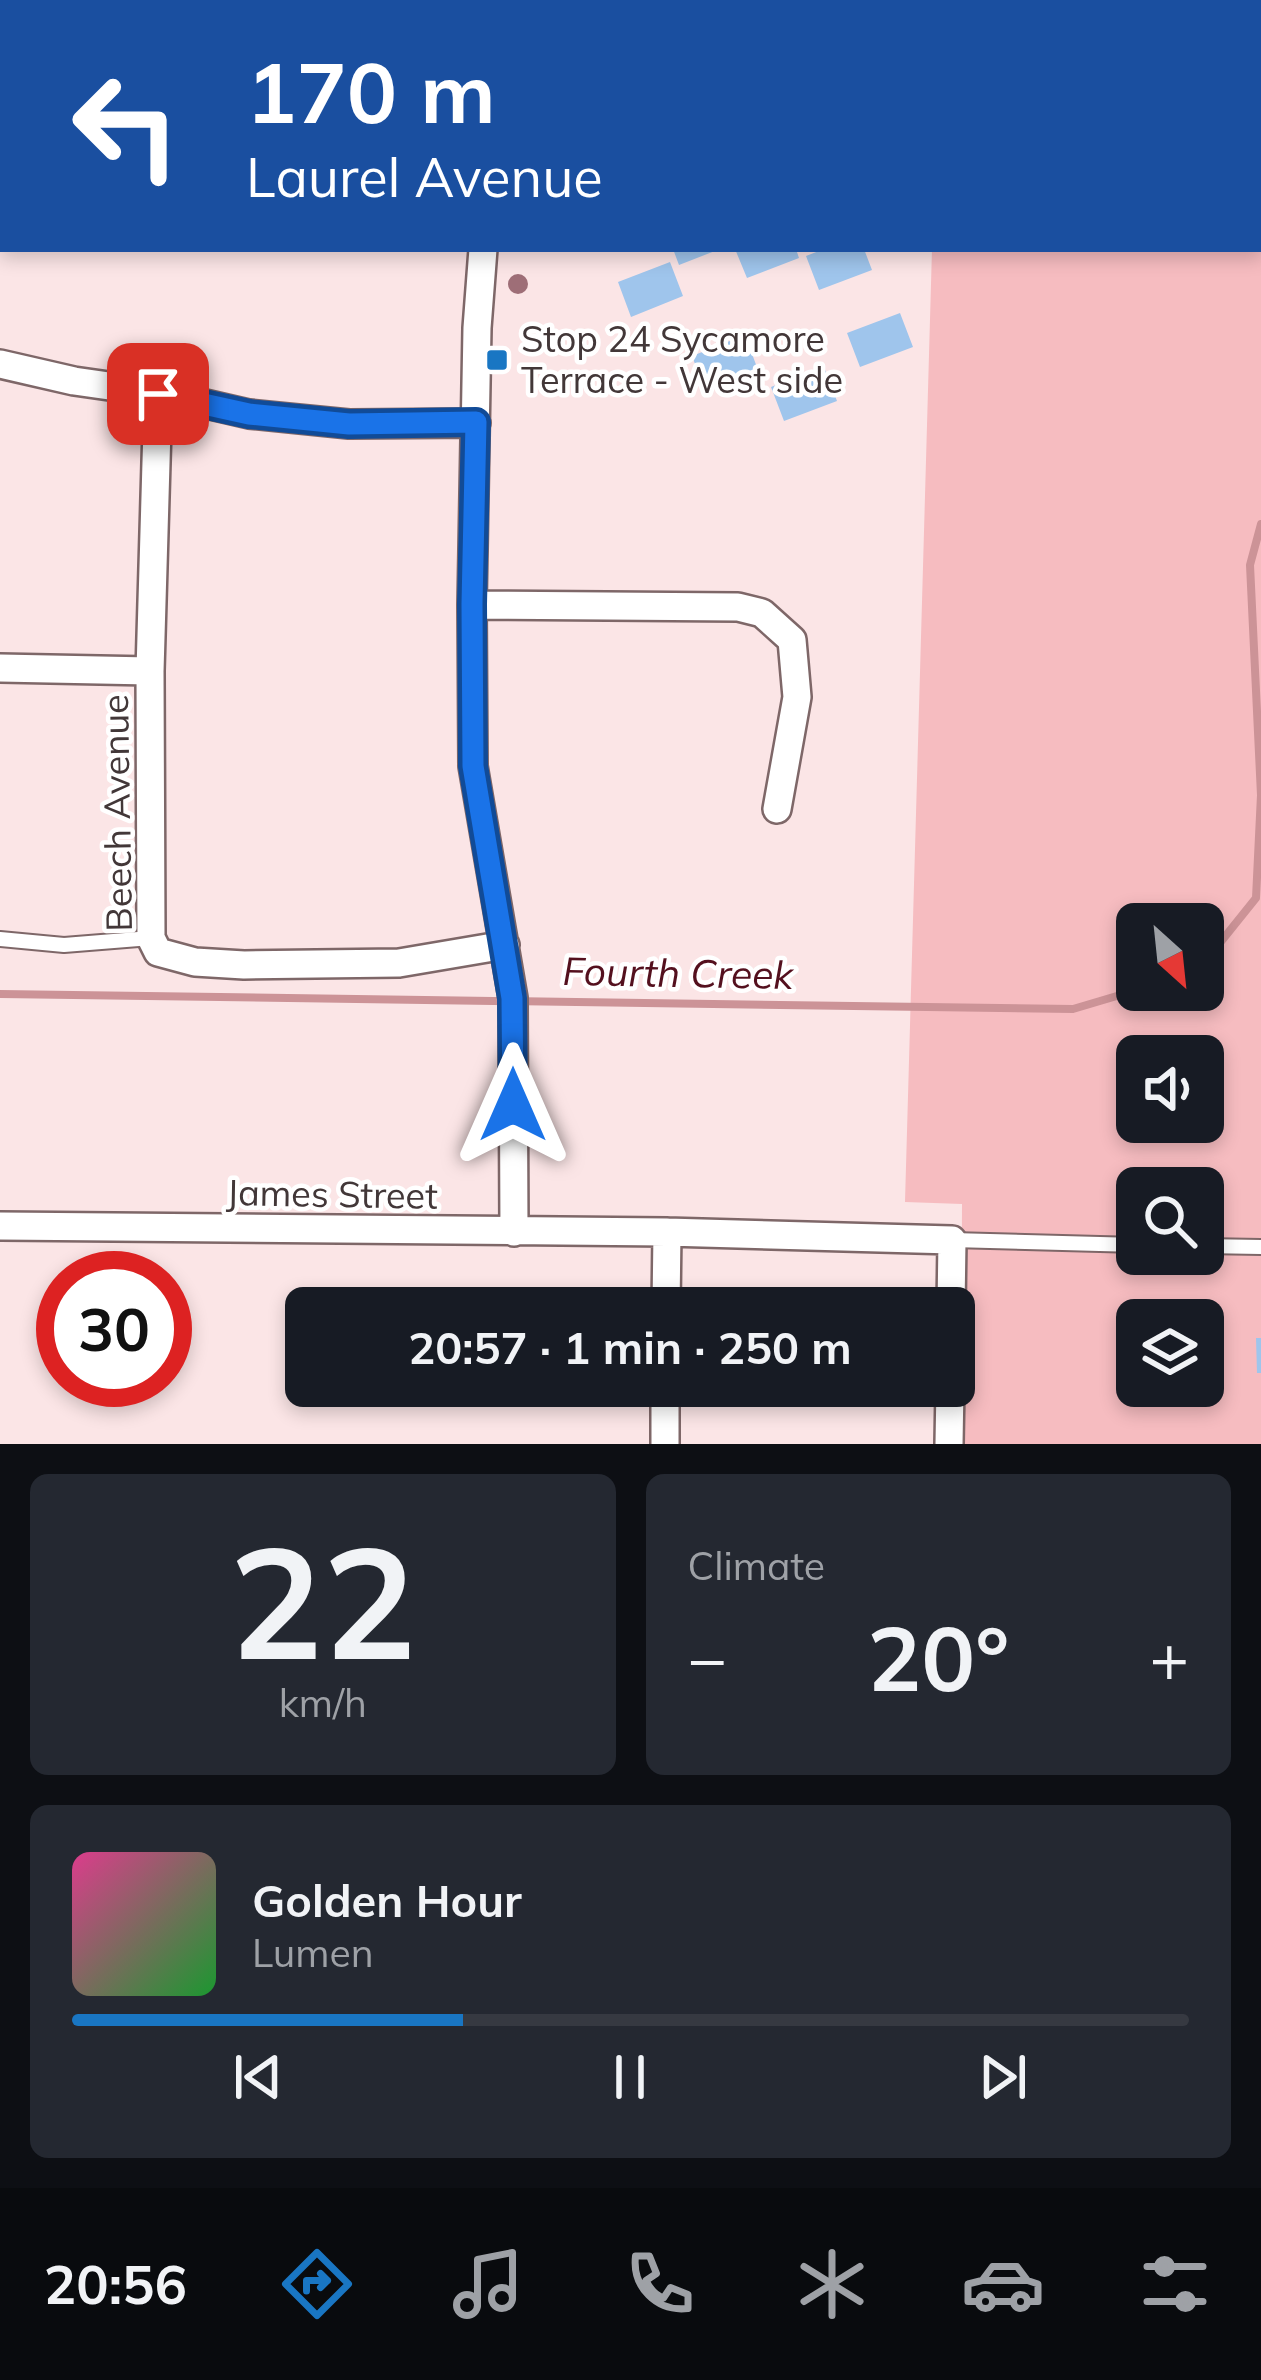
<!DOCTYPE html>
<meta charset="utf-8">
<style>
:root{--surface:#171b24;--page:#242831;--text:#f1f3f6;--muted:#9ea1a6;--line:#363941;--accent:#1976c3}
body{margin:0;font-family:Mulish,sans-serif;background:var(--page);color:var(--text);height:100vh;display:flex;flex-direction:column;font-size:45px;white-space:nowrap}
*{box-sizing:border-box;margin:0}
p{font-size:39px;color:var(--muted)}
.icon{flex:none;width:66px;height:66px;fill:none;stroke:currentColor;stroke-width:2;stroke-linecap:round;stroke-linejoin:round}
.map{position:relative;height:1444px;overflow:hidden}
.sheet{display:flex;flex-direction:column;gap:30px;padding:30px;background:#0d0f14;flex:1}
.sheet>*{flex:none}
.banner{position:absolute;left:0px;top:0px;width:1263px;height:252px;box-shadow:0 6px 18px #0003;background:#1a4fa0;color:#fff;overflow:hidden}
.needle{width:78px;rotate:153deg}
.fabs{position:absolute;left:1116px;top:903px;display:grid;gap:24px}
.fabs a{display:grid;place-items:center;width:108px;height:108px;border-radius:18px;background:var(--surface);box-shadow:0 6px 18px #0003;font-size:60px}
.speed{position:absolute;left:36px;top:1251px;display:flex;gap:24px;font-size:60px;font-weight:700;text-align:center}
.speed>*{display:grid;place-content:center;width:156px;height:156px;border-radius:50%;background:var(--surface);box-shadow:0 6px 18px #0003;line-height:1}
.speed .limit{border:18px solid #d22;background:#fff;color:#111}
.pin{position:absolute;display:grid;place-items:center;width:102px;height:102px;color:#fff;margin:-51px;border-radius:24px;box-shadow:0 6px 18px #0006}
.me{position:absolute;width:132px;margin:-66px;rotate:0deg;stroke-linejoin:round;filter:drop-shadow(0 0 9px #0008)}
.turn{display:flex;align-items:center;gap:42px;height:252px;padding:0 48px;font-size:54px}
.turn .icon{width:156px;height:156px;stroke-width:2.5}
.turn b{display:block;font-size:84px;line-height:102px}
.big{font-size:90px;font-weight:700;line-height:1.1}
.sheet .tile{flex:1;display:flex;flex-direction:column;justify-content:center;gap:18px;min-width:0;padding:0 42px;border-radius:18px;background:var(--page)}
.sheet .dial{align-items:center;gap:0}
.dial b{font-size:156px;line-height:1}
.song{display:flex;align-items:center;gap:36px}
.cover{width:144px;height:144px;border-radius:18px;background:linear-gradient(135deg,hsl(330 70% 55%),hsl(130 70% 35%))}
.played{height:12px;border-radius:6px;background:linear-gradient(90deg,var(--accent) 35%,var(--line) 35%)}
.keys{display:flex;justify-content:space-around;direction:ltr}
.heat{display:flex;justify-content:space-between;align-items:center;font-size:66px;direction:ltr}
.sheet .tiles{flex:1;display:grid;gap:30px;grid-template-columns:1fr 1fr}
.tile:last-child{grid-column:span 2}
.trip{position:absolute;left:285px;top:1287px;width:690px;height:120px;border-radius:18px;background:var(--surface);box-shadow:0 6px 18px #0003;font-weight:700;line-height:120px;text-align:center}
.tab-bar{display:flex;height:192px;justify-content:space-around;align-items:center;background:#090b0e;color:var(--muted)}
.tab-bar .icon{width:84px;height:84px}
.tab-bar .on{color:var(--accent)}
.tab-bar b{font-size:54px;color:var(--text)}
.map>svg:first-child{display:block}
.green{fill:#f6bcc0;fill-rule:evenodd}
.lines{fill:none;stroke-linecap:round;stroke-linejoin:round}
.stream{stroke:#cc9397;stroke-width:8}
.building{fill:#9fc5ec}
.lane-casing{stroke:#7e6768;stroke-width:18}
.street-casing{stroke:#7e6768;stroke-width:32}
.path{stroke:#9d8c8d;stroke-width:4.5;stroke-dasharray:3 9;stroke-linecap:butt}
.lane{stroke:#fff;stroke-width:14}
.street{stroke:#fff;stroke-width:27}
.tree{fill:#9e6e77}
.route-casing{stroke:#114b97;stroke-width:30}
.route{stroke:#1a73e8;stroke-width:21}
.poi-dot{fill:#1976c3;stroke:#fff;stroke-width:4.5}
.labels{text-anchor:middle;stroke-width:9;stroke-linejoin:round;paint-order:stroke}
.poi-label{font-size:36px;fill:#423738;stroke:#fff;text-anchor:start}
.street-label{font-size:36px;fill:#423738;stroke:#fff}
.water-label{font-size:39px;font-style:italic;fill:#54101e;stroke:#fff}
</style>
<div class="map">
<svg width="1261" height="1444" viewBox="0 0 1261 1444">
<rect width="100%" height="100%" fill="#fbe5e6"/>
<path class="green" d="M691,0H1261V1444H961L962,1204L905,1202L932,249H1260V3H687ZM1137,924H1203V990H1137ZM1137,1056H1203V1122H1137ZM1137,1188H1203V1254H1137ZM1137,1320H1203V1386H1137Z"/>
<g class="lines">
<path class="stream" d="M1203,964L1256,898L1261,795L1250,565L1261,524
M0,994L1073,1009L1137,990"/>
</g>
<path class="building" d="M673,249H720L679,265Z
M735,249H796L799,258L747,278Z
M824,249H864L872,270L819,290L806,256Z
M670,262L683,296L631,317L618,282Z
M900,313L913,347L860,367L847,333Z
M745,335L758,370L705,390L692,356Z
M824,367L837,401L784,421L771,387Z
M1256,1338H1261V1373H1257Z"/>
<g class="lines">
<g class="lane-casing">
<path id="lane" d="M0,939L64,945L151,938
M952,1240L1137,1245
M1203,1246L1261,1247"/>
</g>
<g class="street-casing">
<path id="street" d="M689,3L693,0
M0,29L3,30
M483,249L477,328L472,605L473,766L513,998L514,1232
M0,364L74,381L158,393L249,414L349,424L476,423
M158,393L150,671L151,938L158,952L195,962L244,965L399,963L505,945
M472,605L738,607L762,613L792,640L797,697L777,809
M0,668L150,671
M0,1226L667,1232L952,1240L951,1308
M666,1308L667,1232
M665,1444V1386
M949,1444L950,1386"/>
</g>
<path class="path" d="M1115,0L1123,3
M728,3L731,0
M1014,3L1015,0
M1197,3L1203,0
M1260,154L1261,153"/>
<use href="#lane" class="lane"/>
<use href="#street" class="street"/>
</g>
<circle class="tree" cx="518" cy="284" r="10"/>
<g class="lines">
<g class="route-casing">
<path id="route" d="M158,394L249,414L349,424L476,422L472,604L473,766L512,998L513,1105"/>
</g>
<use href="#route" class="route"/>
</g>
<rect class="poi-dot" x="485" y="348" width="24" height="24" rx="6"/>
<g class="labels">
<g class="poi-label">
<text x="521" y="352">Stop 24 Sycamore<tspan x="521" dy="41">Terrace - West side</tspan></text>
</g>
<g class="street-label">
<text transform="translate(117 813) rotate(-91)" y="13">Beech Avenue</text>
<text transform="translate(332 1194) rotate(1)" y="13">James Street</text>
</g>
<g class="water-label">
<text transform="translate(678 973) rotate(1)" y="14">Fourth Creek</text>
</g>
</g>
</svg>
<div class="fabs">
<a><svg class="needle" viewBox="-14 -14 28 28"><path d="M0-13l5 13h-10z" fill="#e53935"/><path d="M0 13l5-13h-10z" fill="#9ea1a6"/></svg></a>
<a><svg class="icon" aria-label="sound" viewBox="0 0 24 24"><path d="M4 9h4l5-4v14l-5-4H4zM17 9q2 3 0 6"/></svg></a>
<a><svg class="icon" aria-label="search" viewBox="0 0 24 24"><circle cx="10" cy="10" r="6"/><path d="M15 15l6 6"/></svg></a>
<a><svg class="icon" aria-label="layers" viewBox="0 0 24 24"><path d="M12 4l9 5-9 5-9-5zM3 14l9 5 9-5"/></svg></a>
</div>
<div class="speed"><div class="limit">30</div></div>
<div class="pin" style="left:158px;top:394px;background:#d93025"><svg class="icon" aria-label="arrive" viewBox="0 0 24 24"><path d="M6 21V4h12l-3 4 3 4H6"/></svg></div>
<svg class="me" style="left:513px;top:1105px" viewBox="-20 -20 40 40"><path d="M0-17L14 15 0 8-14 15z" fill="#1a73e8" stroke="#fff" stroke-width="4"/></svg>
<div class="trip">20:57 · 1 min · 250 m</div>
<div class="banner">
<div class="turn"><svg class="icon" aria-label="left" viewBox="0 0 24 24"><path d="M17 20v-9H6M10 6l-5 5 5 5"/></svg><div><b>170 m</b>Laurel Avenue</div></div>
</div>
</div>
<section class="sheet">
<div class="tiles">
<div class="tile dial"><b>22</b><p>km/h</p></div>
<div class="tile"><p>Climate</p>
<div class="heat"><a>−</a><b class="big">20°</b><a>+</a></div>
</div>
<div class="tile">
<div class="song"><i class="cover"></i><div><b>Golden Hour</b><p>Lumen</p></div></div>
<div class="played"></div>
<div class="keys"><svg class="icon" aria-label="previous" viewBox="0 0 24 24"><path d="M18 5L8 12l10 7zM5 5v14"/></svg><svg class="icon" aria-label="pause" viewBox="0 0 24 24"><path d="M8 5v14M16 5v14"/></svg><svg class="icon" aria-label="next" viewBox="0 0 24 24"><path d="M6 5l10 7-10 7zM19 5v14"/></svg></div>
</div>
</div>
</section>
<nav class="tab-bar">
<b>20:56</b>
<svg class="icon on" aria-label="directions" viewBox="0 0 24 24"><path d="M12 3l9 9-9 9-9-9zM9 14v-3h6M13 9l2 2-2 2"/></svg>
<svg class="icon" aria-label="music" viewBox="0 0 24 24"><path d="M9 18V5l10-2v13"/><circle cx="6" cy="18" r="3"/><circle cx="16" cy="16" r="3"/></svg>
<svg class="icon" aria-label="phone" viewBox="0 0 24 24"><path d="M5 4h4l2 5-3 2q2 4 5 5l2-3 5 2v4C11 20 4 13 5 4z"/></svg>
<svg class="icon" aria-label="climate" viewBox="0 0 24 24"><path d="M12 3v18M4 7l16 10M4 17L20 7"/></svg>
<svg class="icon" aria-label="car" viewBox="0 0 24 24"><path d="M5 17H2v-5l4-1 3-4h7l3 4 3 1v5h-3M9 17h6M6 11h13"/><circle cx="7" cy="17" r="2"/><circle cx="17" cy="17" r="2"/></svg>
<svg class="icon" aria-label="filters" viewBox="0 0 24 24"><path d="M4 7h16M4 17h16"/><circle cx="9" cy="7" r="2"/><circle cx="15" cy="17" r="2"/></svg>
</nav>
